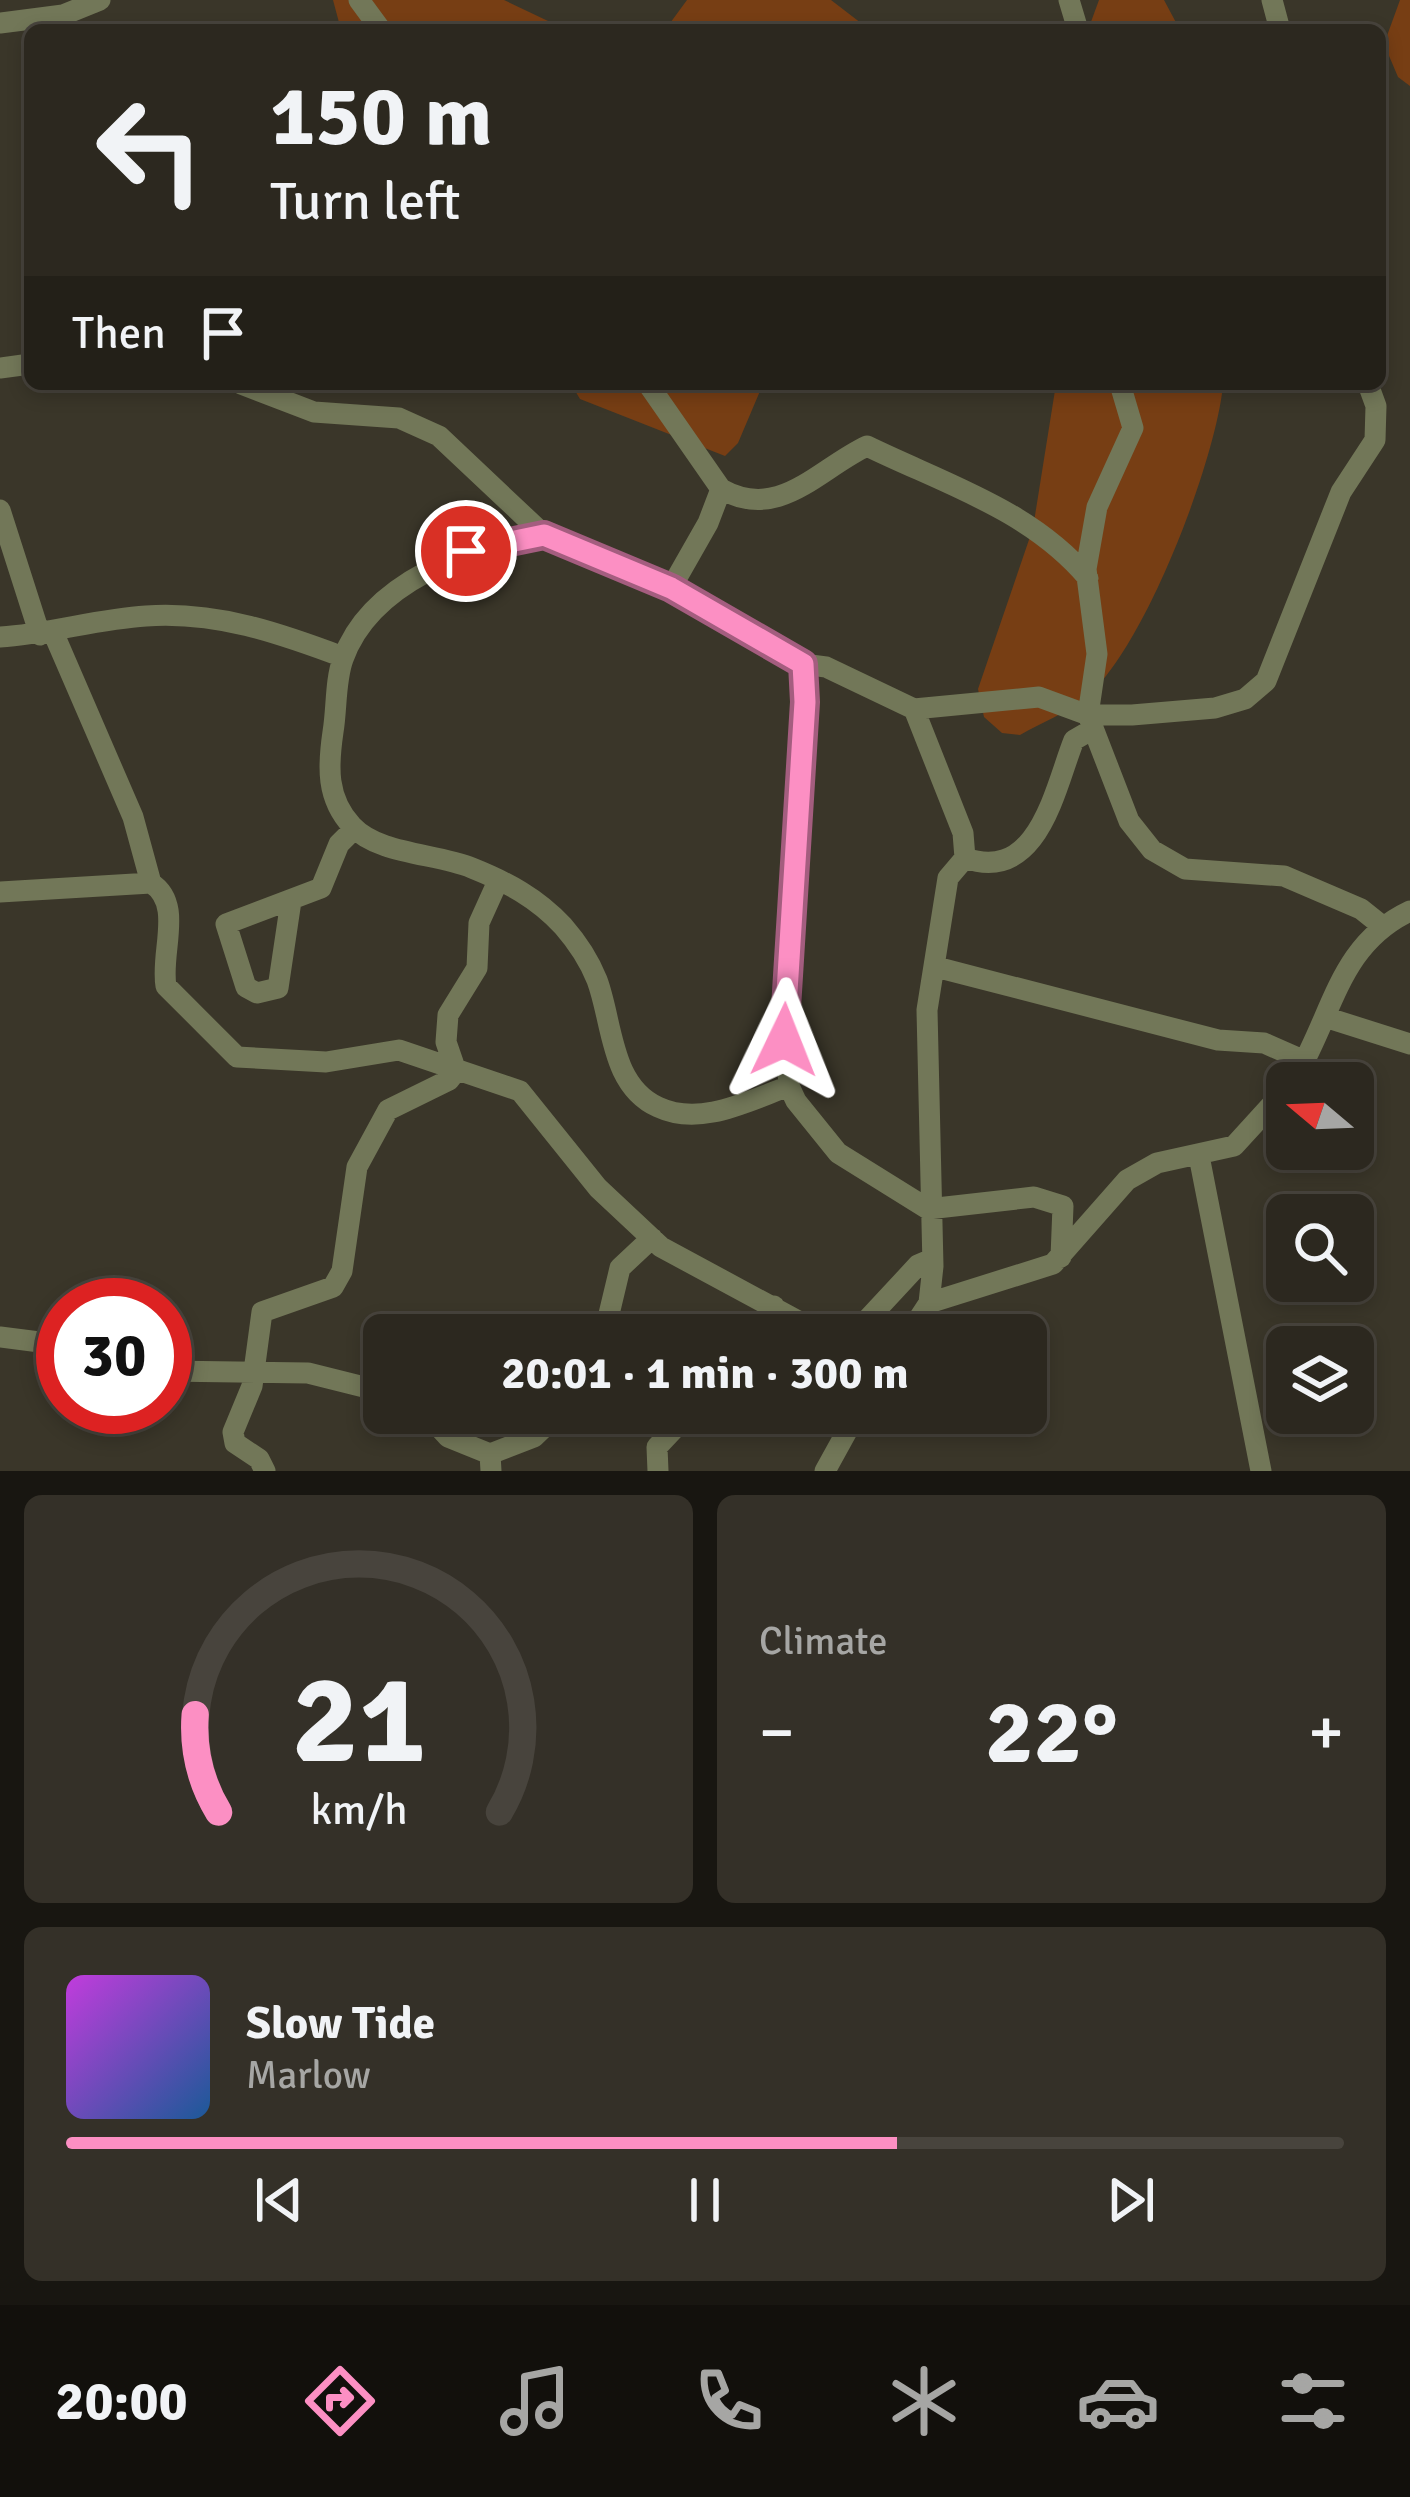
<!DOCTYPE html>
<meta charset="utf-8">
<style>
:root{--surface:#2c281f;--page:#343028;--text:#f1f3f6;--muted:#a6a6a4;--line:#48443d;--accent:#fc8fc3}
body{margin:0;font-family:Signika,sans-serif;background:var(--page);color:var(--text);height:100vh;display:flex;flex-direction:column;font-size:45px;white-space:nowrap}
*{box-sizing:border-box;margin:0}
p{font-size:39px;color:var(--muted)}
.icon{flex:none;width:66px;height:66px;fill:none;stroke:currentColor;stroke-width:2;stroke-linecap:round;stroke-linejoin:round}
.map{position:relative;height:1471px;overflow:hidden}
.sheet{display:flex;flex-direction:column;gap:24px;padding:24px;background:#181611;flex:1}
.sheet>*{flex:none}
.guide{position:absolute;left:24px;top:24px;width:1362px;height:366px;border-radius:18px;box-shadow:0 6px 18px #0003,0 0 0 3px var(--line);background:#2c281f;color:var(--text);overflow:hidden}
.needle{width:78px;rotate:289deg}
.controls{position:absolute;left:1266px;top:1062px;display:grid;gap:24px}
.controls a{display:grid;place-items:center;width:108px;height:108px;border-radius:18px;background:var(--surface);box-shadow:0 6px 18px #0003,0 0 0 3px var(--line);font-size:60px}
.speed{position:absolute;left:36px;top:1278px;display:flex;gap:24px;font-size:60px;font-weight:700;text-align:center}
.speed>*{display:grid;place-content:center;width:156px;height:156px;border-radius:50%;background:var(--surface);box-shadow:0 6px 18px #0003,0 0 0 3px var(--line);line-height:1}
.speed .limit{border:18px solid #d22;background:#fff;color:#111}
.pin{position:absolute;display:grid;place-items:center;width:102px;height:102px;color:#fff;margin:-51px;border:6px solid #fff;border-radius:50%;box-shadow:0 3px 12px #0007}
.me{position:absolute;width:132px;margin:-66px;rotate:2deg;stroke-linejoin:round;filter:drop-shadow(0 0 9px #0008)}
.turn{display:flex;align-items:center;gap:42px;height:252px;padding:0 48px;font-size:54px}
.turn .icon{width:156px;height:156px;stroke-width:2.5}
.turn b{display:block;font-size:84px;line-height:102px}
.then{display:flex;align-items:center;height:114px;padding:0 48px;background:#0003;gap:24px;font-size:45px}
.big{font-size:90px;font-weight:700;line-height:1.1}
.sheet .widget{flex:1;display:flex;flex-direction:column;justify-content:center;gap:18px;min-width:0;padding:0 42px;border-radius:18px;background:var(--page)}
.sheet .dial{align-items:center;gap:0}
.dial svg{height:312px;overflow:visible;fill:none;stroke:var(--line);stroke-width:7;stroke-linecap:round;text-anchor:middle}
.dial text{fill:var(--text);stroke:none}
.song{display:flex;align-items:center;gap:36px}
.cover{width:144px;height:144px;border-radius:18px;background:linear-gradient(135deg,hsl(290 70% 55%),hsl(210 70% 35%))}
.played{height:12px;border-radius:6px;background:linear-gradient(90deg,var(--accent) 65%,var(--line) 65%)}
.keys{display:flex;justify-content:space-around;direction:ltr}
.heat{display:flex;justify-content:space-between;align-items:center;font-size:66px;direction:ltr}
.sheet .tiles{flex:1;display:grid;gap:24px;grid-template-columns:1fr 1fr}
.widget:last-child{grid-column:span 2}
.trip{position:absolute;left:363px;top:1314px;width:684px;height:120px;border-radius:18px;background:var(--surface);box-shadow:0 6px 18px #0003,0 0 0 3px var(--line);font-weight:700;line-height:120px;text-align:center}
.tab-bar{display:flex;height:192px;justify-content:space-around;align-items:center;background:#12100c;color:var(--muted)}
.tab-bar .icon{width:84px;height:84px}
.tab-bar .selected{color:var(--accent)}
.tab-bar b{font-size:54px;color:var(--text)}
.map>svg:first-child{display:block}
.green{fill:#773e14}
.lines{fill:none;stroke-linecap:round;stroke-linejoin:round}
.minor{stroke:#727758;stroke-width:21}
.route-casing{stroke:#a45d7f;stroke-width:30}
.route{stroke:#fc8fc3;stroke-width:21}
</style>
<div class="map">
<svg width="1410" height="1471" viewBox="0 0 1410 1471">
<rect width="100%" height="100%" fill="#3a3629"/>
<path class="green" d="M333,0H504L567,30H341Z
M687,0H831L870,30H665Z
M1099,0H1164L1180,30H1088Z
M1400,0H1410V86L1398,77L1384,44Z
M571,384H763L738,443L725,456L580,399Z
M1056,384H1223C1217,458 1144,651 1085,698C1066,713 1041,723 1020,735L1002,733L984,717L978,689L1033,528Z"/>
<g class="lines">
<path class="minor" d="M359,0L381,30
M1069,0L1078,30
M1272,0L1280,30
M0,23L63,15L100,0
M0,368L30,364
M241,384L314,412L399,418L439,436L544,535L671,588L803,664L826,667L914,709L1039,697L1088,715H1132L1215,708L1245,699L1266,681L1341,492L1375,440L1376,406L1368,384
M648,384L721,489L708,523L671,588
M1120,384L1133,428L1097,507L1086,569L1097,654L1088,715L1129,821L1152,850L1185,869L1284,876L1361,909L1381,925
M721,489C779,522 818,469 867,446C945,484 1031,510 1088,578
M0,510L40,635
M544,535C472,545 370,582 343,659C335,681 337,708 333,732C328,766 326,798 352,826C379,855 436,853 472,868C507,882 537,898 563,926C577,942 589,960 597,980C613,1023 610,1085 658,1107C700,1127 748,1101 789,1086
M53,632L133,817L151,883C184,904 160,952 166,986L237,1057L326,1062L399,1050L520,1091L598,1188L661,1247L824,1335
M0,637C49,634 97,619 146,616C216,611 279,633 343,657
M803,664L805,702L784,1019L789,1086L796,1101L838,1153L928,1209L1034,1197L1063,1206L1061,1257
M965,858C1039,884 1055,787 1074,740L1093,729
M0,892L151,883
M291,901L278,988L257,993L246,987L226,924L321,888L339,844L354,829
M936,967L1218,1040L1264,1043L1305,1061
M1328,1018L1410,1044
M456,1071L446,1042L448,1015L477,968L479,923L498,881
M1298,1073C1334,1010 1340,944 1410,911
M1199,1156L1261,1471
M929,1303L1053,1264L1127,1180L1157,1163L1234,1146L1287,1088
M604,1335L620,1268L652,1238
M761,1335L774,1306
M853,1335L918,1265L932,1259
M908,1335L929,1303L933,1266L927,1010L948,878L965,858L963,833L914,709
M0,1337L63,1345
M165,1371L308,1373L384,1392
M426,1413L448,1437L490,1454L491,1471
M490,1454L534,1437L559,1413
M265,1471L259,1459L235,1443L233,1432L252,1386L262,1312L333,1287L342,1271L357,1167L388,1110L449,1080L456,1071
M658,1471L657,1447L689,1413
M825,1471L857,1413"/>
</g>
<g class="lines">
<g class="route-casing">
<path id="route" d="M466,551L544,535L671,588L803,664L805,702L784,1040"/>
</g>
<use href="#route" class="route"/>
</g>
</svg>
<div class="controls">
<a><svg class="needle" viewBox="-14 -14 28 28"><path d="M0-13l5 13h-10z" fill="#e53935"/><path d="M0 13l5-13h-10z" fill="#a6a6a4"/></svg></a>
<a><svg class="icon" aria-label="search" viewBox="0 0 24 24"><circle cx="10" cy="10" r="6"/><path d="M15 15l6 6"/></svg></a>
<a><svg class="icon" aria-label="layers" viewBox="0 0 24 24"><path d="M12 4l9 5-9 5-9-5zM3 14l9 5 9-5"/></svg></a>
</div>
<div class="speed"><div class="limit">30</div></div>
<div class="pin" style="left:466px;top:551px;background:#d93025"><svg class="icon" aria-label="arrive" viewBox="0 0 24 24"><path d="M6 21V4h12l-3 4 3 4H6"/></svg></div>
<svg class="me" style="left:784px;top:1040px" viewBox="-20 -20 40 40"><path d="M0-17L14 15 0 8-14 15z" fill="#fc8fc3" stroke="#fff" stroke-width="4"/></svg>
<div class="trip">20:01 · 1 min · 300 m</div>
<div class="guide">
<div class="turn"><svg class="icon" aria-label="left" viewBox="0 0 24 24"><path d="M17 20v-9H6M10 6l-5 5 5 5"/></svg><div><b>150 m</b>Turn left</div></div>
<div class="then">Then<svg class="icon" aria-label="arrive" viewBox="0 0 24 24"><path d="M6 21V4h12l-3 4 3 4H6"/></svg></div>
</div>
</div>
<section class="sheet">
<div class="tiles">
<div class="widget dial"><svg viewBox="0 0 100 80">
<path d="M14 69A42 42 0 1 1 86 69"/>
<path d="M14 69A42 42 0 0 1 8 44" stroke="#fc8fc3"/>
<text x="50" y="56" font-size="32" font-weight="700">21</text>
<text x="50" y="72" font-size="11">km/h</text>
</svg></div>
<div class="widget"><p>Climate</p>
<div class="heat"><a>−</a><b class="big">22°</b><a>+</a></div>
</div>
<div class="widget">
<div class="song"><i class="cover"></i><div><b>Slow Tide</b><p>Marlow</p></div></div>
<div class="played"></div>
<div class="keys"><svg class="icon" aria-label="previous" viewBox="0 0 24 24"><path d="M18 5L8 12l10 7zM5 5v14"/></svg><svg class="icon" aria-label="pause" viewBox="0 0 24 24"><path d="M8 5v14M16 5v14"/></svg><svg class="icon" aria-label="next" viewBox="0 0 24 24"><path d="M6 5l10 7-10 7zM19 5v14"/></svg></div>
</div>
</div>
</section>
<nav class="tab-bar">
<b>20:00</b>
<svg class="icon selected" aria-label="directions" viewBox="0 0 24 24"><path d="M12 3l9 9-9 9-9-9zM9 14v-3h6M13 9l2 2-2 2"/></svg>
<svg class="icon" aria-label="music" viewBox="0 0 24 24"><path d="M9 18V5l10-2v13"/><circle cx="6" cy="18" r="3"/><circle cx="16" cy="16" r="3"/></svg>
<svg class="icon" aria-label="phone" viewBox="0 0 24 24"><path d="M5 4h4l2 5-3 2q2 4 5 5l2-3 5 2v4C11 20 4 13 5 4z"/></svg>
<svg class="icon" aria-label="climate" viewBox="0 0 24 24"><path d="M12 3v18M4 7l16 10M4 17L20 7"/></svg>
<svg class="icon" aria-label="car" viewBox="0 0 24 24"><path d="M5 17H2v-5l4-1 3-4h7l3 4 3 1v5h-3M9 17h6M6 11h13"/><circle cx="7" cy="17" r="2"/><circle cx="17" cy="17" r="2"/></svg>
<svg class="icon" aria-label="filters" viewBox="0 0 24 24"><path d="M4 7h16M4 17h16"/><circle cx="9" cy="7" r="2"/><circle cx="15" cy="17" r="2"/></svg>
</nav>
